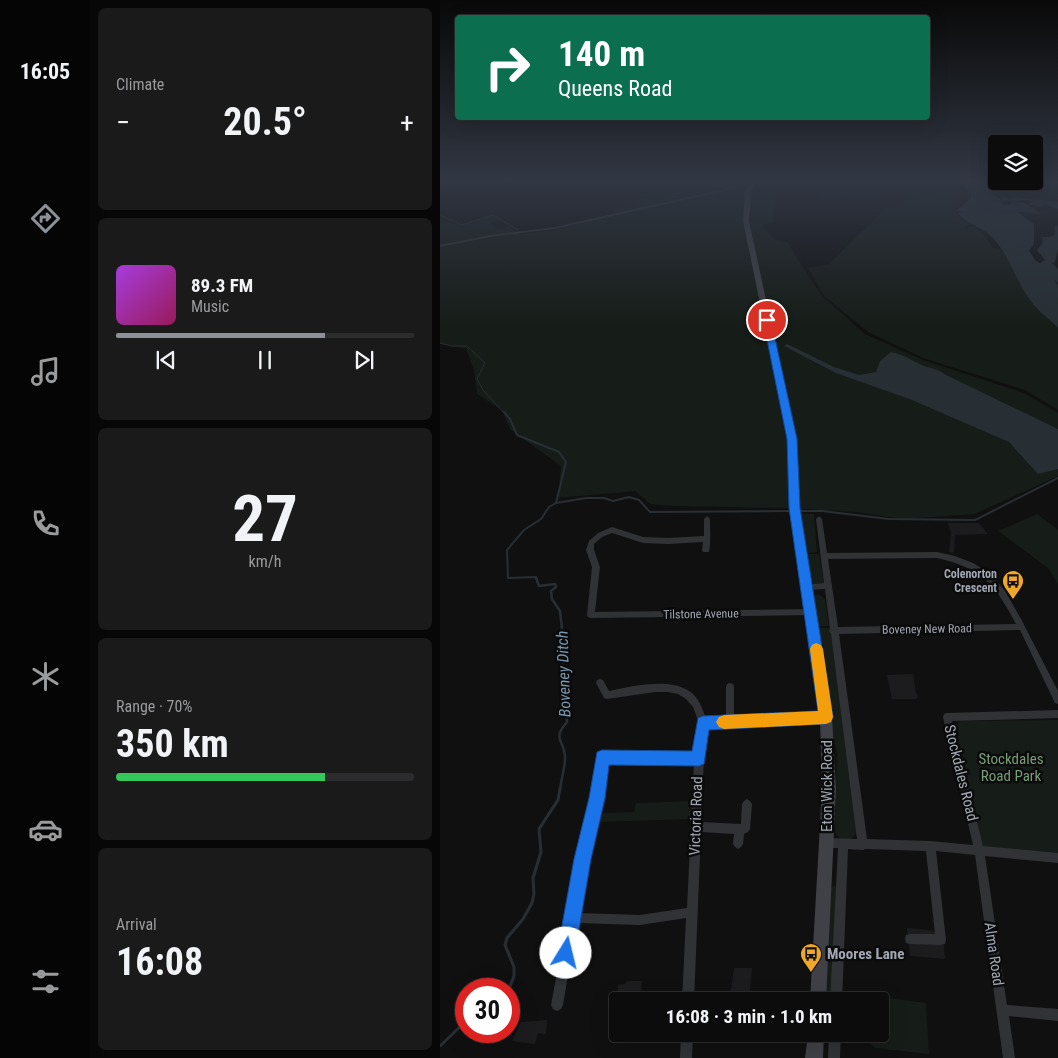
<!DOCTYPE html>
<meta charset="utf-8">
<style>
:root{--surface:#0c0c0d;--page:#1a1a1b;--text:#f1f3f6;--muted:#9a9b9d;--line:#2c2c2e;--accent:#8c9099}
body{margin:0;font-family:"Roboto Condensed",sans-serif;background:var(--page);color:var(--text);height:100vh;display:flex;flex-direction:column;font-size:19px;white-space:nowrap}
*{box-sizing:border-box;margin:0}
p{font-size:16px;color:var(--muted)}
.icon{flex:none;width:28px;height:28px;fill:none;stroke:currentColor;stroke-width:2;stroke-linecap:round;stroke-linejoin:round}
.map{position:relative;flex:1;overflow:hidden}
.drawer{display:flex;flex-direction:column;gap:8px;padding:8px;background:#070707;width:350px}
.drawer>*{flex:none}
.hud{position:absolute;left:15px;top:15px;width:475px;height:105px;border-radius:5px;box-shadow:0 5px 20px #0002,0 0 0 1px var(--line);background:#0b6e4f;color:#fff;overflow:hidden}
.fabs{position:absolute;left:548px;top:135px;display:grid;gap:10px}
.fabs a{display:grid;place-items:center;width:55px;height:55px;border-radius:5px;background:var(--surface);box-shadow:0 5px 20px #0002,0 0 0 1px var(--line);font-size:25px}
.speed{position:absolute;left:15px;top:978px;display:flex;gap:10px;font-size:25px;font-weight:700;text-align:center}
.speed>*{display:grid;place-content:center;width:65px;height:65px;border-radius:50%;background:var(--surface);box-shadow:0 5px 20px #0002,0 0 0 1px var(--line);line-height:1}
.speed .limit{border:8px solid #d22;background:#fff;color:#111}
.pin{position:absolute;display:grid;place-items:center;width:42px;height:42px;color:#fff;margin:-21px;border:2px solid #fff;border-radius:50%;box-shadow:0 1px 5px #0007}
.me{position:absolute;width:55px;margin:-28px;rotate:9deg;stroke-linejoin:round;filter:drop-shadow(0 0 4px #0008)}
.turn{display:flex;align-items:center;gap:18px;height:105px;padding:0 20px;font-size:22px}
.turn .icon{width:65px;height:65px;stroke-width:2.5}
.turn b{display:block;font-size:35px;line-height:42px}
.big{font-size:38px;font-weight:700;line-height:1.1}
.drawer .card{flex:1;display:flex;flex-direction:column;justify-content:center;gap:8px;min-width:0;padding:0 18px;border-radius:8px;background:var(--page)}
.drawer .dial{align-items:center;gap:0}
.dial b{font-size:65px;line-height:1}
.song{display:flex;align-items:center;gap:15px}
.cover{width:60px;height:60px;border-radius:8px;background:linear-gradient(135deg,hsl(280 70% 55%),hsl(330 70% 35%))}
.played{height:5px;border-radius:2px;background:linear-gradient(90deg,var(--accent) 70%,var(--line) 70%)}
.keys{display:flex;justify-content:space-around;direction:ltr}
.heat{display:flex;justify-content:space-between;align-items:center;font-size:28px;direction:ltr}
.charge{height:8px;border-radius:4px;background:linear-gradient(90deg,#34c759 70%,var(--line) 0)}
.trip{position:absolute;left:169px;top:992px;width:280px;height:50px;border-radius:5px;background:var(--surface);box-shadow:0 5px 20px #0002,0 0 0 1px var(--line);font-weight:700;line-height:50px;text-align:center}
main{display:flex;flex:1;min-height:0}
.tab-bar{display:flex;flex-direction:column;width:90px;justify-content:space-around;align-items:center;background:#050505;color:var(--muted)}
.tab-bar .icon{width:35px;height:35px}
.tab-bar .selected{color:var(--accent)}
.tab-bar b{font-size:22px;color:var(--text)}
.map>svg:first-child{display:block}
.built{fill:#1c1c1e}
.green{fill:#161c17}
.water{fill:#272f34}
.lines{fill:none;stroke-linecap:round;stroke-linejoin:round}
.stream-far3{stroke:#272f34;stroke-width:1}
.stream-far2{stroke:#272f34;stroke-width:2}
.stream-far1{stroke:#272f34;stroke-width:2.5}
.stream{stroke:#272f34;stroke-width:3}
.street{fill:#313236;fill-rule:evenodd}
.secondary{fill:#3f4146;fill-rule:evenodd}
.route{fill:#1a73e8;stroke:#114b97}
.slow{fill:#f59e0b}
.labels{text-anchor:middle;stroke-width:5;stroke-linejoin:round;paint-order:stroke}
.poi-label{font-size:12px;font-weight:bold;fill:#a1a7b2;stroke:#0b0b0c;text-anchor:end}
.street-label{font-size:12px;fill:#a1a7b2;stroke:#0b0b0c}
.near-park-label{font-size:15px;fill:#789d79;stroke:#0b0b0c}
.near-street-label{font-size:15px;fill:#a1a7b2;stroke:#0b0b0c}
.near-poi-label{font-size:15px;font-weight:bold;fill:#a1a7b2;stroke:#0b0b0c;text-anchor:start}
.near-water-label{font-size:16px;font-style:italic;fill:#7896ad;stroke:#0b0b0c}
</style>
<main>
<nav class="tab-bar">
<b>16:05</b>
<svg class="icon selected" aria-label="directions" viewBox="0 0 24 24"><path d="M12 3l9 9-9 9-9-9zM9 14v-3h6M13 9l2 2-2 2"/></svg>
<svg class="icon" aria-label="music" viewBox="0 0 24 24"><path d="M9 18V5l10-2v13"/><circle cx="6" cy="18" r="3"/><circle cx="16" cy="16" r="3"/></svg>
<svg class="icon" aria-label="phone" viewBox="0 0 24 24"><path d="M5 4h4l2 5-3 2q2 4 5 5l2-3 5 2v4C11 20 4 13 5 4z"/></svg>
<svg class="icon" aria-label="climate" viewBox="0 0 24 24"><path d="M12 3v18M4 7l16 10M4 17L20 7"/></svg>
<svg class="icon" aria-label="car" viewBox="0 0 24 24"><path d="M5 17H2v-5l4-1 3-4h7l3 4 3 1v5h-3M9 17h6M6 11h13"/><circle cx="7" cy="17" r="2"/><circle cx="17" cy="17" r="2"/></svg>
<svg class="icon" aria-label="filters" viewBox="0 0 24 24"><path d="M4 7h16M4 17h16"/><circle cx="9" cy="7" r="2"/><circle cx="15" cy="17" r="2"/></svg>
</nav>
<section class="drawer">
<div class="card"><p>Climate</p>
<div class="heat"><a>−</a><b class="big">20.5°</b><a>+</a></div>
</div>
<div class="card">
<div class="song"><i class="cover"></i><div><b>89.3 FM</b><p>Music</p></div></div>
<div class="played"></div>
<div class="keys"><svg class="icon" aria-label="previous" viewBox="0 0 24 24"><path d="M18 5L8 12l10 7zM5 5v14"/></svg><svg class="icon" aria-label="pause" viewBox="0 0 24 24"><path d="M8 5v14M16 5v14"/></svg><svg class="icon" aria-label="next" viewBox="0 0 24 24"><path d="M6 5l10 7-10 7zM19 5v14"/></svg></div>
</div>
<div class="card dial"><b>27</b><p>km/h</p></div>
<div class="card"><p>Range · 70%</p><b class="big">350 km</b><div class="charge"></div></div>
<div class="card"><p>Arrival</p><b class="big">16:08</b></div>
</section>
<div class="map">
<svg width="618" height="1058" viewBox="0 0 618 1058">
<rect width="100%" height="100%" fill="#101011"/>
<path class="built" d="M508,523H539L548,534L515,535L514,553L509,552L511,533Z
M473,674L476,693L478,697L476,699H452L447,675Z
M487,864L496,865L505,959L470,956L467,928L497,931L489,867Z
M294,968H312L309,1001L257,1000L258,991L281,992L291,990Z
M187,981H202L201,991H239V996L201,998V1001H178L177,1022H174L178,985L185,984Z
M107,1020L106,1034L98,1033L95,1044L72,1041L81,1022Z"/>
<path class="green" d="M241,181L256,185L268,181H341L340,187L337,189C337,202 330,209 334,222L322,225L335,240L347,242L381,295L425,334L483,360L584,393L618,413V476L535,514L462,519L416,512L345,508L231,506L210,504L195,491L118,498L121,466L70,429L62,410L37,394L34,370L26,349L0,344V219C24,229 31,224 54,214L63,219L50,223L58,229L69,226L78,234C113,232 146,222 180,213L177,210L194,203L197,199C209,196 218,199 230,195L222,189Z
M387,181H434L443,196L379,199L378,196Z
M505,181H525L526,184L517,183L518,189L525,192L524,195L518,194L513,212H515L517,216L532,225L525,226L526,228L534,226C540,231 549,239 552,246L551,247L561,249C579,275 593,306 618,328V410L585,390L483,358L428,332L383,295L368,268L389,264L447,207L456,208L461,203L463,197L494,194Z
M595,181H618V197L607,193L598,197L561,195L557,191H600Z
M358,513L374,514L377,552L366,553L365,552Z
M597,514L618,530V584L608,568L558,531Z
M366,554H379L384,585L376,586L371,581Z
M378,594L385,599L389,626H377L373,598L374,595Z
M377,628H390L418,830C412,843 402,844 395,832L397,751L391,735Z
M618,720V857L544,847L541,843L513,732L515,725L521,721Z
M251,801L250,819L158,822L159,815L162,813L194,812L196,803Z
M395,885L397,891L392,1000L384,1001L391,887Z
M433,996L486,1003L489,1054L435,1048L421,1034H440V1001H426Z"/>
<path class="water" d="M519,181H552L555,182L552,185L585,186L583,181H588L591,185L590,189L550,188L553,194L560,199L562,198L560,196L567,197L568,199L576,197L618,202V209L604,205L602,207L592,205L589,203L593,202L589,200L561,202L563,205H569L573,201L583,202L601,214L577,212L594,224V244L589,251L596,261L600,263L605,260L597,250L603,242L602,237H611L615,234L614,227L618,226V249L615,262L612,263L618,269V283L614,280L618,285V328C609,319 597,310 590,300C573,278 565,237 535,226L536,225C527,224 524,218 517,213L523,212L516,211L531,198V193Z
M347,344L394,367L419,375L436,372L440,361L451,352C467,356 470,360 484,366C493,369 498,369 506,375L618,429V469L598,474L569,442L472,400L396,373L344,346Z"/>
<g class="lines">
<path class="stream-far3" d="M0,183L4,181
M0,215L22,225L53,215L78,230
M0,343L12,346H27L45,363L37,379L43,390L65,414"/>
<path class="stream-far2" d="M64,412L70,419L77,435L119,452L126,462L116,503
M360,511H382L449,519L535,520L618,478
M97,579L96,577L68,578L67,550L84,530L101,519L109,507L116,503L146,498H164L173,501L189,497L199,500L210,512L350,511"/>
<path class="stream-far1" d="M96,578L99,586L115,584L116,587L111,591L112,599L120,611L125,656L121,669L127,722C111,740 125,740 125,758C125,768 121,780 120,790"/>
<path class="stream" d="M69,989L74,976V967L65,945L67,938L83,919L92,903L94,894L93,878L101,852L99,829L118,800L120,789
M0,1046L26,1021"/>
<path class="street" d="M310,183H311V185L115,229L50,237L0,247V245L50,235L115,227Z
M267,516L270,519C270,530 271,541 269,552H263L262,550L263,542L228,544L203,543L172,533L162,537L154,544V550L160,567L155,612L371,609L374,610L375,612L374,614L371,615L151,618L148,617L147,615L152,567L146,550L149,541L158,533L172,527L203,537L228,538L264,536V519Z
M379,516L382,519L387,553L497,552L515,556L533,563L546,571L556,580L565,591L581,619L618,691V704L615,703L580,630L399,634L427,839L490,841L533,845L503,717L504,714L507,713L618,710V718L512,721L543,846L618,853V863L545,856L567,1005L618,1009V1021L569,1016L575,1058H563L535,855L496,851L506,940L505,944L501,945L470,944L466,943L465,939L466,935L470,934H495L486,851L425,849L423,850L408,849L402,1001H390L398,848H387L384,846L382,843L384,840L387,838L417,839L391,634L389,631L390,629L385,589L368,590L365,589L364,587L365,585L384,583L376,519ZM497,558C542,568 555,584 576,624L398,627L388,559Z
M160,679L163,680L169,691C192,686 234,676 253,694C260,701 263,710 266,719L286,718V687L287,684L290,683L293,684L294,687V717L386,713L389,714L390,717L389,720L386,721L267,727L264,758L261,822L301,824L302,804L304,801L307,799L310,801L312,804L310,829L308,832L304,834L303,844L301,847L298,849L295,847L293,844L294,834L261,832L254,1001H242L246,918L200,925L137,923L123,1005L121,1009L117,1011L113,1009L111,1005L138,859L152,798L159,754L162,752L255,753L259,723L253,707L246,699L238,694L228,692H215L167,699L164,698L156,683L157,680ZM166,762H254L247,908L200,915L139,913L148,859L162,798Z
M241,1034H253L252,1058H240Z
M389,1034H401L400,1058H388Z"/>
<path class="secondary" d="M310,181H316L311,192L309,221L356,439L359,508L392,717L396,789L386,1001H370L382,789L380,717L349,508L348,439L303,221L305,192Z
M368,1034H384L383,1058H365Z"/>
</g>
<linearGradient id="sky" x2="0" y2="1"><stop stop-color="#090909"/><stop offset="0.55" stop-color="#313743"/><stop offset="1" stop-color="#313743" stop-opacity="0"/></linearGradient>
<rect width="618" height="329" fill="url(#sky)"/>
<path class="route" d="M327,317L331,320L357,439L360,508L393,717L391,722L386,724L269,730L264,764L259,766L169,765L165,798L151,859L135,953L132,959L126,962L120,959L117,953L134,859L149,798L157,752L162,750L252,751L258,718L263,716L378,711L349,508L347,439L323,320Z"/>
<path class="slow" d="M376,643L381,645L383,649L393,717L391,722L386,724L284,729L279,727L276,722L279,717L284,715L378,711L370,649L372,645Z"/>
<defs>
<g id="bus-pin" transform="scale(1.125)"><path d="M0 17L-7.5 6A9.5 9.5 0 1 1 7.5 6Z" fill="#eea72b" stroke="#0b0b0c"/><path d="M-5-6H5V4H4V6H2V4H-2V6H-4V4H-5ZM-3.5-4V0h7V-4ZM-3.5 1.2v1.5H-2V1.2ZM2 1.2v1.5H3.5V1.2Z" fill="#111"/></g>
</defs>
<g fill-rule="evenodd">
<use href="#bus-pin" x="573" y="581"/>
<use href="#bus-pin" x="371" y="954"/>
</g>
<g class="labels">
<g class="poi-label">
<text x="557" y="578">Colenorton<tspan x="557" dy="14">Crescent</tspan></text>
</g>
<g class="street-label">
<text transform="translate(261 614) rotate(-1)" y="4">Tilstone Avenue</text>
<text transform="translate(487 629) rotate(-1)" y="4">Boveney New Road</text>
</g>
<g class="near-park-label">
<text x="571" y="764">Stockdales<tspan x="571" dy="17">Road Park</tspan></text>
</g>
<g class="near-street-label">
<text transform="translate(521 773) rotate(76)" y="5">Stockdales Road</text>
<text transform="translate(387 786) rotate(-90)" y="5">Eton Wick Road</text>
<text transform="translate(256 816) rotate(-88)" y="5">Victoria Road</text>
<text transform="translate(554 954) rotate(82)" y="5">Alma Road</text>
</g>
<g class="near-poi-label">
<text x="387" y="959">Moores Lane</text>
</g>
<g class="near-water-label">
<text transform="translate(123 674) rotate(-92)" y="6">Boveney Ditch</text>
</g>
</g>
</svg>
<div class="fabs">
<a><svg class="icon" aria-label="layers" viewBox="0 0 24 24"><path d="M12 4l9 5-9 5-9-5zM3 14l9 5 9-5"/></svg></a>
</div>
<div class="speed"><div class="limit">30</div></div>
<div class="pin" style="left:327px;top:320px;background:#d93025"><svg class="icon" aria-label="arrive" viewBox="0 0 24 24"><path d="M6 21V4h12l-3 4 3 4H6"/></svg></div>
<svg class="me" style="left:126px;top:953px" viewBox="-20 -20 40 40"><circle r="19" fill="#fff"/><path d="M0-13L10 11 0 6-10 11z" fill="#1a73e8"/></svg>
<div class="trip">16:08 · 3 min · 1.0 km</div>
<div class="hud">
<div class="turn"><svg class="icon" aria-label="right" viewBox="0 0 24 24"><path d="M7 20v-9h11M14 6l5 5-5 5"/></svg><div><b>140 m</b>Queens Road</div></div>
</div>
</div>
</main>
